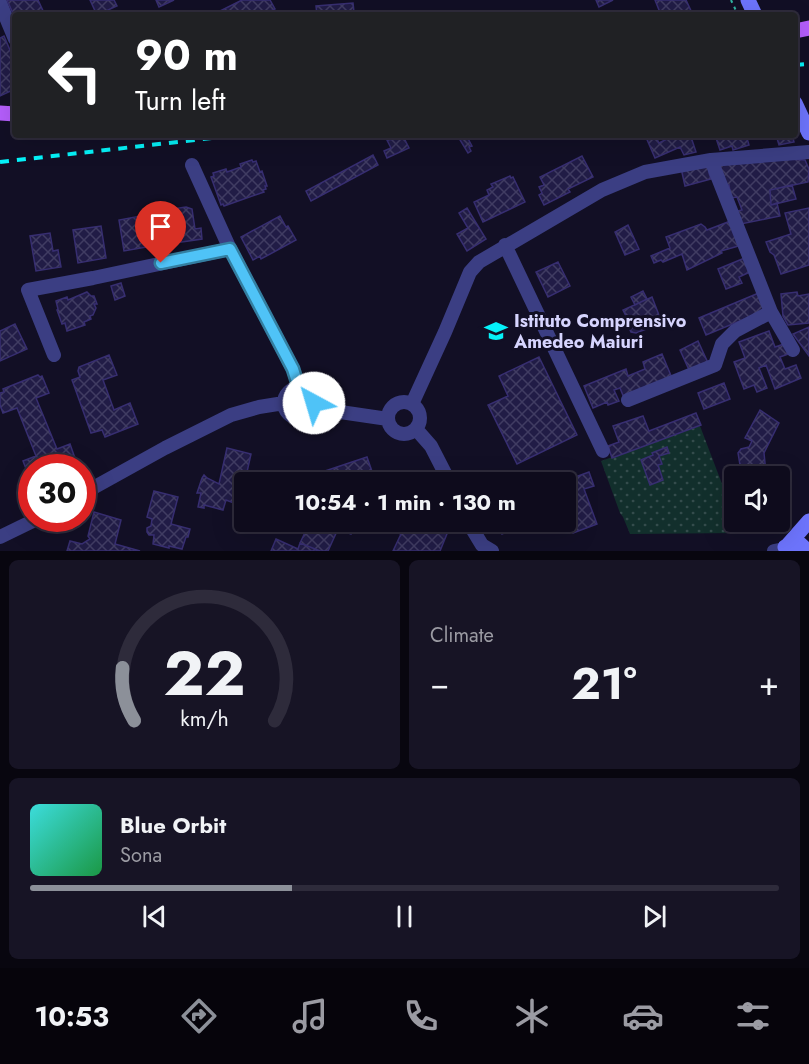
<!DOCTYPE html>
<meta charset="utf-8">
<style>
:root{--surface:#0e0b1c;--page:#171425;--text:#f1f3f6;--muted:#9b9ba3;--line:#2e2b3b;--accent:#8c9099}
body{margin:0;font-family:Jost,sans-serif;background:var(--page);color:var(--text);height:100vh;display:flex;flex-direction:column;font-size:22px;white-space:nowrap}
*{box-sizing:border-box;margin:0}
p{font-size:20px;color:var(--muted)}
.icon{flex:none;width:33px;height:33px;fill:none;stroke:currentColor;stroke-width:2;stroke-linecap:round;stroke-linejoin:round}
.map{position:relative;height:551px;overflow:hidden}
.drawer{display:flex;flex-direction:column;gap:9px;padding:9px;background:#08060f;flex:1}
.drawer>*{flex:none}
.top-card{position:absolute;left:12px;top:12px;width:786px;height:126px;border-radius:6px;box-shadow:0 6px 24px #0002,0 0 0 2px var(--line);background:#202124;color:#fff;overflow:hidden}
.fabs{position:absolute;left:724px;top:466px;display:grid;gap:12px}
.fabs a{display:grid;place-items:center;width:66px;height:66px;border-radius:6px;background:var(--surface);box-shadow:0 6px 24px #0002,0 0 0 2px var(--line);font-size:30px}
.speed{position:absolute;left:18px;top:454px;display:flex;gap:12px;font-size:30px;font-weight:700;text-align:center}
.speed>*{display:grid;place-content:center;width:78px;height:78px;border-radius:50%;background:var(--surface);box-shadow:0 6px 24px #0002,0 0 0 2px var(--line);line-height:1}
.speed .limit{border:9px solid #d22;background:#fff;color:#111}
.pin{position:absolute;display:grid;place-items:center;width:51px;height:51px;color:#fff;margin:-62px -26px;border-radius:50% 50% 50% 0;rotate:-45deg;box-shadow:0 0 6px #0007}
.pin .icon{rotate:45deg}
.me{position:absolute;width:66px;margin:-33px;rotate:321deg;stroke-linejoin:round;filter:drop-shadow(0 0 4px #0008)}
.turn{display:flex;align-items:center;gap:21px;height:126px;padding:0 24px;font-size:27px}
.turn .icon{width:78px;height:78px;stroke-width:2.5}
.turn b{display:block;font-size:42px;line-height:51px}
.big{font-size:45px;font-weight:700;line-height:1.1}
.drawer .tile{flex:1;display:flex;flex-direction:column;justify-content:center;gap:9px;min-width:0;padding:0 21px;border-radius:9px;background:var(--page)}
.drawer .dial{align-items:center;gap:0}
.dial svg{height:156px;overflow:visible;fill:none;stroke:var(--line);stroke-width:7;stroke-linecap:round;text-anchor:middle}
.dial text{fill:var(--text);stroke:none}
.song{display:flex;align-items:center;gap:18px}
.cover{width:72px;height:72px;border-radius:9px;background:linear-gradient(135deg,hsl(180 70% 55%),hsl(140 70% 35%))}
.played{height:6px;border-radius:3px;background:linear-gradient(90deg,var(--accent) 35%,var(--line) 35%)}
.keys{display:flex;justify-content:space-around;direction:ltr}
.heat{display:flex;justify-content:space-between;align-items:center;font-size:33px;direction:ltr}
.drawer .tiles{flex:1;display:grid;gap:9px;grid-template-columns:1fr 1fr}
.tile:last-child{grid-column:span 2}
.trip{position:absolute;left:234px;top:472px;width:342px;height:60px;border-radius:6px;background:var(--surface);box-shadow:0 6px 24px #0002,0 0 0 2px var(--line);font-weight:700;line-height:60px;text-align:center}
.dock{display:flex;height:96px;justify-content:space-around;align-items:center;background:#06040b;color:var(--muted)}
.dock .icon{width:42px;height:42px}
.dock .current{color:var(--accent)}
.dock b{font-size:27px;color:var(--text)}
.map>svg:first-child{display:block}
.grass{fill:url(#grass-dots)}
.building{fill:url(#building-cross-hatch);stroke:#372e71;stroke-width:1.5}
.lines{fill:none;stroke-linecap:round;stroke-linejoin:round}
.path{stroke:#32b5a3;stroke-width:2;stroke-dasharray:3 4.5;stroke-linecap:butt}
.street{stroke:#3b3e83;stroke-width:14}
.secondary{stroke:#6d74fc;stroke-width:15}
.primary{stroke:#b55efc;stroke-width:15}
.rail{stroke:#05f2f9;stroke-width:4;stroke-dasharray:9 8;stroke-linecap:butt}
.route-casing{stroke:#337fa1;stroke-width:15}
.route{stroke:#4fc3f7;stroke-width:10}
.labels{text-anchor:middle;stroke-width:6;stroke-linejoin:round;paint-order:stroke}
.poi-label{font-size:18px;font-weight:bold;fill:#d6d4fe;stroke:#120f25;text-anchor:start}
</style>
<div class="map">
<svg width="809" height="551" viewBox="0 0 809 551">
<defs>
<pattern id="grass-dots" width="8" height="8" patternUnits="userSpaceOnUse" patternTransform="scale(1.5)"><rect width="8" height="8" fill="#122f2c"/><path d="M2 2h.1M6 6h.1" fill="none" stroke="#344c4c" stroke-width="1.8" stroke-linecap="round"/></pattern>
<pattern id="building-cross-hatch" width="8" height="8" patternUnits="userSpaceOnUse" patternTransform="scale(1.5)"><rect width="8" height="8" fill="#211c46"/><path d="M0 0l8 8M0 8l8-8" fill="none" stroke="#403c62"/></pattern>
</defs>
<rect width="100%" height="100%" fill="#120f25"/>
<path class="grass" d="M700,426L735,518V522H737L739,529V533L630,534L623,517L620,513L601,461Z"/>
<path class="building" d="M7,0H38L45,15H15V18Z
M90,0H114L117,6L97,15Z
M156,0H174L159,7Z
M242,0H270L275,9L262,15H218L216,13Z
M596,0H613L599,7Z
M655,0H686L692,13L688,15H661Z
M353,3L354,12H348V15H317L316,6Z
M4,36L15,62V89L0,96V38Z
M457,135H466L472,146L469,147L471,151L468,153Z
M645,135H655L659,143L667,139L666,135H701L691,137L696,152L684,155L680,147L655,158Z
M715,135H746L749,145L733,150L732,146L720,150Z
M776,135H792L794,142L779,145Z
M404,138L409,148L387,158L384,151L391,148L387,140Z
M373,155L378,165L311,201L306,191Z
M582,156L593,177L568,189L570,192L544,205L539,195L542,193L539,187L544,185L540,177Z
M771,158L805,160L809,169L808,182L770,190L771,205L777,203L780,216L741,224L737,211L742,210L737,197L731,198L729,185L724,186L719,164Z
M252,160L253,162L256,161L260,172L262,171L267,186H265L266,189L263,190L264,192L224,206L223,204L221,205L211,177L214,176L213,173L226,169L227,172L241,167L240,164Z
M710,162L709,173L711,179L685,186L681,168Z
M510,176L511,178L513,177L525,202L483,222L474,202L489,195L487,190L493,187L491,184Z
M792,185L796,199L771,205L770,190Z
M186,207L192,209L195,229L201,228L202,239L175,243L171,240L170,233L167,234L164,215L166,210Z
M467,208L486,239L467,251L457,234L468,228L459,213Z
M809,208V265L781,274L774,255L770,252L766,242L791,234L785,213Z
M151,214L152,219L146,228L152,234L153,246L124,251L119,220Z
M280,216L286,227L288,226L296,240L261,259L260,256L253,260L241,237Z
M733,220L742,245L721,251L722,253L687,270L682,254L663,262L661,260L654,263L651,256L670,248L666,237L701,224L705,227L707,230Z
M628,225L639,249L625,255L615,232Z
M101,226L106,258L78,263L73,230Z
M50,233L53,251L58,250L61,267L36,271L30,236Z
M747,257L752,271L739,277L742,283L726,289L718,269Z
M558,262L570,286L548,297L536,272Z
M121,283L125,296L115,300L111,286Z
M643,291L647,299L635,305L631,297Z
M87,292L91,296H94L97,304H94L96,308L93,315L90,316L91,319L84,322L85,325L67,331L65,323L62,324L57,310L58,309L56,301L67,297L68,300Z
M761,292L769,309L706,335L699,318Z
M797,292L798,296L809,294V323L788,325L783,316L781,294Z
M652,297L662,323L636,333L631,332L627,323L629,322L623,310Z
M15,324L27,349L0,361V331Z
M809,327V356L793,334Z
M769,331L775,347L787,343L791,353L780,357L785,369L796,365L801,378L775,389L766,365L759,368L767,388L757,392L754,385L744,389L734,362L745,358L739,342Z
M698,341L708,363L690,372L680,350Z
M662,354L672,378L624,398L620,388L614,390L619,401L608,405L607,402L593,408L584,386L626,369L628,376L645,369L643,362Z
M109,355L117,375L103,380L114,410L130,403L138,424L105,437L102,430L91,433L72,380L80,377L78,371L79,367Z
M539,357L577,435L517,464L488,405L508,396L499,376Z
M38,375L40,377L42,376L49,393L36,398L57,449L70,444L76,461L59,468H32V479H30L23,461L36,456L17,408L3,413L0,405V393L4,392L3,389Z
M724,383L730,399L704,409L698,393Z
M760,410L779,423L764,453L766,473L763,477H742L738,453L741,449L749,447L752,441L745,438Z
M696,413L701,425L612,458L608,446L619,442L613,426L643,416L649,431Z
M667,447L669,453L659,456L662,464L658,465L663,480L650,485L641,460L653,455L652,453Z
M227,448L251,454L245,481L250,483H244V503L241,502L235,507L234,503L226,500L223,510L204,505V508L198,507L201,493H197L202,478L204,475L207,478L219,484Z
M367,457L375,480L374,483H289Z
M589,472L594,486L584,489L597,524L573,533L566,514V483H559Z
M154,491L178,497L171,524L190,529L188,537H186L182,549L169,546V548L153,544L154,535H149L147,532V528L151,526L152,519L147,517Z
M94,512L121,520L115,544L140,551H67L70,541L82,544L90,539L88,536Z
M310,522H356L351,534L338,529L328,551H320L300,543Z
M396,522H431L449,529L440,551H393L401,534L392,531Z
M497,522H536L535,524L529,522L502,534Z
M276,539L298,549L300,543L320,551H271Z"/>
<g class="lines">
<path class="path" d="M731,0L738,15"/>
<path class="street" d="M0,3L15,39
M192,165L230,249L293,369L299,388
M505,245L603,451
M771,312L793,350
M54,355L28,290L93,278L230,249
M284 403a15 15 0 1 1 30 0a15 15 0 1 1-30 0Z
M628,400L715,365L722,344L735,331L771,312L711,160
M388 418a16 16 0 1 1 32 0a16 16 0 1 1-32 0Z
M412,404L445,332L470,272L479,262L602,190L645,172L711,160L809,152
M313,408L388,419
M416,429L431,446L450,483
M82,494L165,448L231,415L259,407L284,403
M468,522L482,545L492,551
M0,537L37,519
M774,551L784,549"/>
<path class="secondary" d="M748,0L755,15
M795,103L809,133
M787,546L809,521
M785,547L791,544H800L808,551"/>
<path class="primary" d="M795,31L809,28
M0,113L15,114"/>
<path class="rail" d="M795,65L809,64
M0,162L239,135"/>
</g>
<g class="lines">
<g class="route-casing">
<path id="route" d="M161,263L230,249L293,369L299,388C308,390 313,394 314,403"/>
</g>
<use href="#route" class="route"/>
</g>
<defs>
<g id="school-bare" transform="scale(1.8)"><path d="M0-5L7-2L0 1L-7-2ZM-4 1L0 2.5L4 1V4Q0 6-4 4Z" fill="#05f2f9" stroke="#120f25" stroke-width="2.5" paint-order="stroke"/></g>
</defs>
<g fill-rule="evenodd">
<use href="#school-bare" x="496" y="331"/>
</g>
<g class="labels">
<g class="poi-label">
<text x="514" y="327">Istituto Comprensivo<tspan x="514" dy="21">Amedeo Maiuri</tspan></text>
</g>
</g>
</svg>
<div class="fabs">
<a><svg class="icon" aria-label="sound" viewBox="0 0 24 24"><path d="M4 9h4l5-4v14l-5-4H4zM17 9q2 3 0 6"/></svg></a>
</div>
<div class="speed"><div class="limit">30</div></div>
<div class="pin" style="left:161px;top:263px;background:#d93025"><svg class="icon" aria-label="arrive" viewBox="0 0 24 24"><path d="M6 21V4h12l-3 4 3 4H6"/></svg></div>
<svg class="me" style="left:314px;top:403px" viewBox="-20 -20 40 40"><circle r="19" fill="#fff"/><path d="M0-13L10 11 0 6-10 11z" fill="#4fc3f7"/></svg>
<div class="trip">10:54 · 1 min · 130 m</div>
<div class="top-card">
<div class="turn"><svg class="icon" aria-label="left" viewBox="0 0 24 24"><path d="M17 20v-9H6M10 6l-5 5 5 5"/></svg><div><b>90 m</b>Turn left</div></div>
</div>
</div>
<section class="drawer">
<div class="tiles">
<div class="tile dial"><svg viewBox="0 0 100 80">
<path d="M14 69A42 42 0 1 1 86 69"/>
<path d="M14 69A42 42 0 0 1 8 42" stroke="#8c9099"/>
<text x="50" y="56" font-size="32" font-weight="700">22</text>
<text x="50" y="72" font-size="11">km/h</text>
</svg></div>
<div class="tile"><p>Climate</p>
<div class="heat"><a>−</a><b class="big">21°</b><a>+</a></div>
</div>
<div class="tile">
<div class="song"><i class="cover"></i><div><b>Blue Orbit</b><p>Sona</p></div></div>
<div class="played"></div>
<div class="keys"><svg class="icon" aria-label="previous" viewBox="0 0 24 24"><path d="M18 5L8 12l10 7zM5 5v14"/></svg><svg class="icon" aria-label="pause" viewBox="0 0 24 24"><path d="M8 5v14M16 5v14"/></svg><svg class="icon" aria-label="next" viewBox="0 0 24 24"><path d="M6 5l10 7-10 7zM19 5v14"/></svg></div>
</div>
</div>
</section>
<nav class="dock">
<b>10:53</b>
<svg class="icon current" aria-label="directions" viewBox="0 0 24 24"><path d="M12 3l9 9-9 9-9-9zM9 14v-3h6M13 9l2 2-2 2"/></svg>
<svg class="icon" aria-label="music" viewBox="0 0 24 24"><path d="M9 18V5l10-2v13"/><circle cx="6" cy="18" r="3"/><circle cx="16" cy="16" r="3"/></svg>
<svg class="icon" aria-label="phone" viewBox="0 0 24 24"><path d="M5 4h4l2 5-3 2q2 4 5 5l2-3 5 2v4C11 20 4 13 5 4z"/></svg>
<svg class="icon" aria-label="climate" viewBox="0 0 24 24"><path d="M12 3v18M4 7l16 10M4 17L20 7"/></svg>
<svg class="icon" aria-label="car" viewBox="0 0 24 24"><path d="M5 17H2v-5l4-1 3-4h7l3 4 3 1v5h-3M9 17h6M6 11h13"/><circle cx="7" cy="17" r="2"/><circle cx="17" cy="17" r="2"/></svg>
<svg class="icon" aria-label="filters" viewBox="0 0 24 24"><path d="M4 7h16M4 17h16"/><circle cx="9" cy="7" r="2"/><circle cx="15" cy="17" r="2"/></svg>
</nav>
